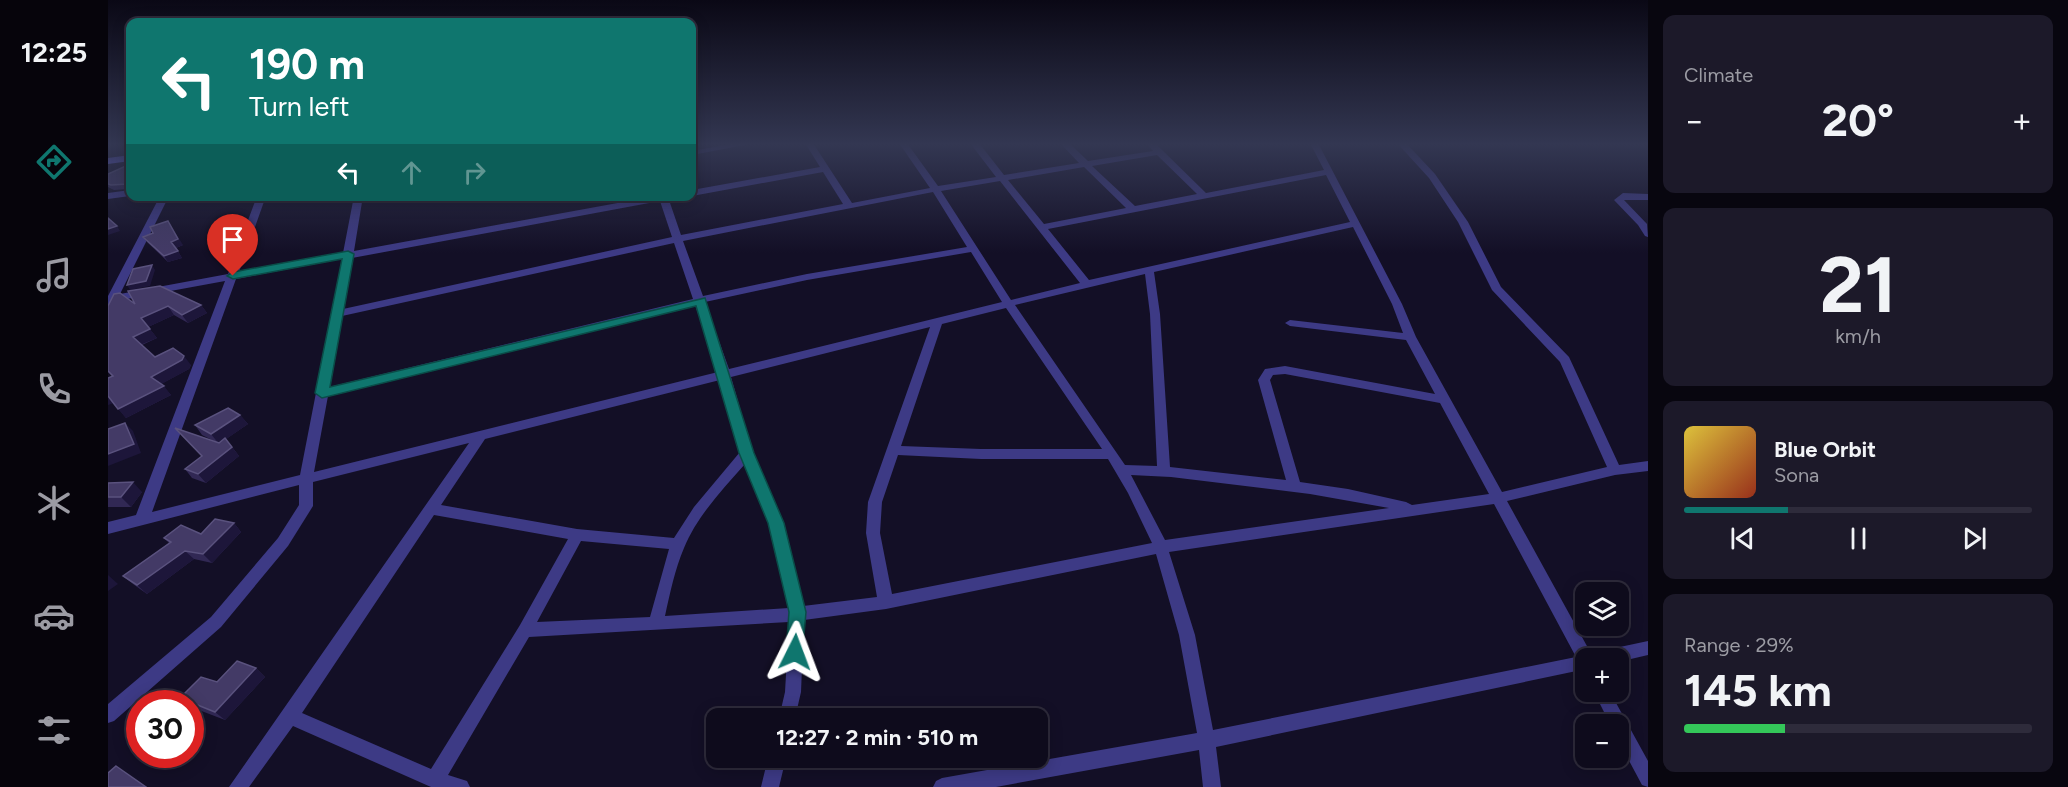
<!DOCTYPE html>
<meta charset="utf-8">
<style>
:root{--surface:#0e0b1c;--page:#1c1929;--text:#f1f3f6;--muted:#9b9ba3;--line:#2e2b3b;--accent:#0f766e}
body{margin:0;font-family:Figtree,sans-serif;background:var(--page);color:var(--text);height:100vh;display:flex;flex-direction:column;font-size:22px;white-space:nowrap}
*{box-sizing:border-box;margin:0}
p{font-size:20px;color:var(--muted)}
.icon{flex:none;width:33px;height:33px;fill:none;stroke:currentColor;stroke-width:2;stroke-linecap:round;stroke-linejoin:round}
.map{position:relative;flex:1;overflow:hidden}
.panel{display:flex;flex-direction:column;gap:15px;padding:15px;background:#08060f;width:420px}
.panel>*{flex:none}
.top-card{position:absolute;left:18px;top:18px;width:570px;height:183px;border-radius:12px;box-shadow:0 3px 15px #0003,0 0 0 2px var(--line);background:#0f766e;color:#fff;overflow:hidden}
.buttons{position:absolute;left:1467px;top:582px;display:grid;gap:12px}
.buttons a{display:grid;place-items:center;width:54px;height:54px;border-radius:12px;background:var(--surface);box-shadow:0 3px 15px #0003,0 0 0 2px var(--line);font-size:30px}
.speed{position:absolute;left:18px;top:690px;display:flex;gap:12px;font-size:30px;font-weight:700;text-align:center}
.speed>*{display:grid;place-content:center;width:78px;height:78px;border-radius:50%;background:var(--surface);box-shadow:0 3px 15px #0003,0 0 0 2px var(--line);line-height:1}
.speed .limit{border:9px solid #d22;background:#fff;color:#111}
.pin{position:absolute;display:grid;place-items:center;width:51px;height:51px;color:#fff;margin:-62px -26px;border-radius:50% 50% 50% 0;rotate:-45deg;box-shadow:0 0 6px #0007}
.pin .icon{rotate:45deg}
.me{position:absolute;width:66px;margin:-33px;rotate:3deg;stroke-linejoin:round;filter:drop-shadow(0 0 4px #0008)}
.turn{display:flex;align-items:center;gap:21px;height:126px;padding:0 24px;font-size:27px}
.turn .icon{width:78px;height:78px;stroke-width:2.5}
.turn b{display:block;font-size:42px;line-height:51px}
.lanes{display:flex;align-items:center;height:57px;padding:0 24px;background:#0003;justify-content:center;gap:30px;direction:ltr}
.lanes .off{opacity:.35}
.big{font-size:45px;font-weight:700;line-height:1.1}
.panel .card{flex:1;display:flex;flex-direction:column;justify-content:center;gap:9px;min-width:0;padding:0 21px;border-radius:12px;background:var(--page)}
.panel .dial{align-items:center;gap:0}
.dial b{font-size:78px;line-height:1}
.song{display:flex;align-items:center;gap:18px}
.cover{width:72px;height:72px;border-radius:9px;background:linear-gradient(135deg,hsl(50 70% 55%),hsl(10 70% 35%))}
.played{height:6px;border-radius:3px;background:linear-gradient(90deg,var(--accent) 30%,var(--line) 30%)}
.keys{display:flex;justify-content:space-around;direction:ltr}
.heat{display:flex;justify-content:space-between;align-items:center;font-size:33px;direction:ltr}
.charge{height:9px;border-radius:4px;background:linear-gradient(90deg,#34c759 29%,var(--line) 0)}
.trip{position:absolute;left:598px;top:708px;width:342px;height:60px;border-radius:12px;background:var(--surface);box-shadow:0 3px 15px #0003,0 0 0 2px var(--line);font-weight:700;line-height:60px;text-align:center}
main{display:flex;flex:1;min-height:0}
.tab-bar{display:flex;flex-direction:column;width:108px;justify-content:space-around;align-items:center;background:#06040b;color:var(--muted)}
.tab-bar .icon{width:42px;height:42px}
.tab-bar .active{color:var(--accent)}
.tab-bar b{font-size:27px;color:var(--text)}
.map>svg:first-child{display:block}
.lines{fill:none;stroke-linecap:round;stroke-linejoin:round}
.minor{fill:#3d3a85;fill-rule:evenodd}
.secondary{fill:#6f6bff;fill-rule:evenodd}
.wall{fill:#312854}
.shaded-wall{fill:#1d163a}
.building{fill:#433a66;stroke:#5a527e;stroke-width:1.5}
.route{fill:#0f766e;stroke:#0a4d48;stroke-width:1.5}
</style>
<main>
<nav class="tab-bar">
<b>12:25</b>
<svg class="icon active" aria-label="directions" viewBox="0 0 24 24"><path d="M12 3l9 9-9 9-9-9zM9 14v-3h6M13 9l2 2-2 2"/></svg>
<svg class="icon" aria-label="music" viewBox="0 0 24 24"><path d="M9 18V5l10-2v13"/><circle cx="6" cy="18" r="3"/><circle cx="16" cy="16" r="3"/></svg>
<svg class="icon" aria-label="phone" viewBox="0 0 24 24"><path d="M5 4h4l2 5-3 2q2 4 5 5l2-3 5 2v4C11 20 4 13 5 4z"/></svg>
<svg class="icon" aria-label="climate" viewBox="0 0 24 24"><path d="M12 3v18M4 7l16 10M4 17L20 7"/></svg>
<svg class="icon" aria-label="car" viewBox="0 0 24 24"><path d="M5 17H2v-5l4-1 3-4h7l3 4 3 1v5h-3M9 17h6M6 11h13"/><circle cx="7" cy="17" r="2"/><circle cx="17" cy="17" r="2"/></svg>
<svg class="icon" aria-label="filters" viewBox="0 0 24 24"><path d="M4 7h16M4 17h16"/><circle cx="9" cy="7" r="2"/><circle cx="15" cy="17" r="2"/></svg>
</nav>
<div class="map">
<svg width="1540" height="787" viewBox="0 0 1540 787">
<rect width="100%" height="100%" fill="#130f26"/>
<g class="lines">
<path class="minor" d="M627,143H647L584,155V151Z
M697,143H705L744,203L822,188L791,143H799L830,186L888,177L862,143H871L896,175L971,163L952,143H961L980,161L1045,151L1038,143H1047L1098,193L1216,170L1202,143H1210L1294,304L1308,337L1394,492L1499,467L1452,362L1384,290L1350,222L1321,178L1289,143H1298L1327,174L1360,222L1393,287L1461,357L1511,465L1540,461V471L1507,475L1399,501L1485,657L1487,653L1493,651L1540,641V655L1510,662V658H1478V669L1108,747L1113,787H1095L1091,750L888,787H825L828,781L834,778L1089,733L1071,635L1048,554L778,609L696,620L693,692L687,718H671L677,692L681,622L421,637L340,775L359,781L362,787H323L185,726L141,787H121L361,443L205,482V506L180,546L113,627L6,721L0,723V704L103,617L170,538L191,505V485L0,534V522L28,515L117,281L8,301L5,306L0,307V296L52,196H61L12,294L120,274L149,196H158L131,272L235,253L246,196H255L246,251L548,196H570L561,200L573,235L735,204L715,172L584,196V190L712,167ZM1049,155L1089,194L1027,206L984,166ZM976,167L1018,208L936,224L900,180ZM1218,175L1242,222L981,280L940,229ZM892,181L972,283L903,300L833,191ZM825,192L859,247L699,274L595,296L575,241ZM552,201L564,237L235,309L244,258ZM1245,227L1284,304L1295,333L1182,320L1177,323L1182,326L1298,340L1327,394L1177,366L1157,369L1150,380L1178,480L1062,467L1052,314L1046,272ZM566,243L585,299L221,387L234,316ZM863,252L894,302L621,369L597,302L699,280ZM234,259L192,475L44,512L128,279ZM1037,274L1042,314L1049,466L1017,465L907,305ZM587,305L610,372L206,472L220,396ZM898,308L994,449H873L793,446L834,324ZM822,327L760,502L758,533L769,597L695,606L675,523L645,453L623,377ZM1177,374L1332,403L1381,494L1304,505L1298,502L1240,489L1192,482L1162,380L1165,375ZM612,380L632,452L586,507L566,538L469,529L333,505L377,439ZM790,455L873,459H1000L1020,493L1044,543L784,594L772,533L774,502ZM637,464L661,523L681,608L557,616C562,593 567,569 576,548C589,516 615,489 637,464ZM1023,475L1063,477L1202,494L1281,508L1057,540ZM1386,504L1468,657L1105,730L1087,635L1061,552ZM326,515L460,539L412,625L323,769L194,713ZM473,541L561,549L542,617L429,622Z
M22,190V196L0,199V193Z
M1515,193L1540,194V200H1516L1539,224L1540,237L1537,236L1530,225L1506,200Z
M1486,692H1502L1540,761V787L1534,785L1510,740V724H1502Z
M660,758H678L671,787H653Z"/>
<path class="secondary" d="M22,155V161L0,164V158Z"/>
</g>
<path class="wall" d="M22,164V196H27L23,199L20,194V189L6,190L0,187V174L20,165Z
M35,237L75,245L68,248L74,258L60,262L40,243Z
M27,304L93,305L99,313L80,323L66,315L40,327L49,338L34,345L47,357L83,365L81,369L53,384L63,395L18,418L6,403L4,376L0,372V306Z
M132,415L140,424L118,439L131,456L98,483L84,478L77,469L94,456L67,428L106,441L94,435L87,425Z
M0,483L34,492L23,507H0Z
M126,523L133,532L104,563L86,559L39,594L25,584L15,576L61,543L56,538L93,534Z
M148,668L157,677L117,720L83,707L82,704H79L72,698Z"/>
<path class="shaded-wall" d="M60,221L75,245L68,248L74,258L60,262L56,256Z
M9,226L12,231L0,235V229Z
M44,265L47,270L42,286L22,290L19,285Z
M93,305L99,313L80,323L74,315Z
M60,306L66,315L40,327L33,318Z
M42,329L49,338L32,345L25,337Z
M76,356L83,365L81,369L50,386L43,377Z
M56,386L63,395L18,418L10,409Z
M0,396L6,403L0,405Z
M132,415L140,424L111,444L103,434Z
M17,423L25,431L33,453L0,466V454Z
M124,447L131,456L98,483L90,474Z
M25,482L34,492L23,507L13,497Z
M126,523L133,532L104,563L95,554Z
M77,551L86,559L39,594L29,585Z
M0,575L10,584L0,591Z
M148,668L157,677L117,720L107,712Z"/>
<path class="building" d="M22,164V193L20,194V184L3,185L0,184V174L20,165Z
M0,218L9,226L0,229Z
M60,221L70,239L63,242L70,251L56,256L35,237L45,233L42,227Z
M44,265L38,281L19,285L25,269Z
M52,286L93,305L74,315L60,306L33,318L42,329L25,337L47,357L65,348L76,356L74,360L43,377L56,386L10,409L0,396V378L5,376L0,371V306L6,294L12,293L27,304L20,291Z
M120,408L132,415L103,434L87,425Z
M17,423L26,444L0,454V429Z
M67,428L111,443L117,438L124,447L90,474L77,469L94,456Z
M25,482L13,497H0V483Z
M107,519L126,523L95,554L77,551L29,585L15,576L63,542L56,538L73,525L93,534Z
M129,661L148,668L107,712L72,698L93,677L109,682Z
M8,766L38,787H0V773Z"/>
<linearGradient id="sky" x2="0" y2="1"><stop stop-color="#0a0815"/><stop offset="0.57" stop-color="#333752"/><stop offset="1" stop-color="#333752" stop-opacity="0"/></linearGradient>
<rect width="1540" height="253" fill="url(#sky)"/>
<path class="route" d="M240,251L246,254L222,387L597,298L646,453L676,523L698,612L694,657L687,660L681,657L678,652L681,612L660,523L631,453L588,306L214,398L207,393L234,259L125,279L119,276L125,272Z"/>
</svg>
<div class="buttons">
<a><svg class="icon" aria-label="layers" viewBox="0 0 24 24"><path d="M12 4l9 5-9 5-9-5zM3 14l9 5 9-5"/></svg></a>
<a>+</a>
<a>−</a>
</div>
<div class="speed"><div class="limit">30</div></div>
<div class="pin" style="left:125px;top:276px;background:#d93025"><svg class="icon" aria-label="arrive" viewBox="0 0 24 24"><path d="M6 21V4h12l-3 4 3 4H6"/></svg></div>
<svg class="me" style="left:687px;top:652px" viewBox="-20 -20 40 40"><path d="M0-17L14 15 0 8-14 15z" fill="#0f766e" stroke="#fff" stroke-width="4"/></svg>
<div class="trip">12:27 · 2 min · 510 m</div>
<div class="top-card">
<div class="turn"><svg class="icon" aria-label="left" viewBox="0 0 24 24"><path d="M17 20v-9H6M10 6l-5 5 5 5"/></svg><div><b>190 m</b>Turn left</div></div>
<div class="lanes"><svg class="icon" aria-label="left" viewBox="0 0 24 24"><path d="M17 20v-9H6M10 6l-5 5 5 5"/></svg><svg class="icon off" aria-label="ahead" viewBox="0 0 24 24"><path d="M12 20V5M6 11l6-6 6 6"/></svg><svg class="icon off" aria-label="right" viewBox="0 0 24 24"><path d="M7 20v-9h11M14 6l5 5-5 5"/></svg></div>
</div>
</div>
<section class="panel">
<div class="card"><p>Climate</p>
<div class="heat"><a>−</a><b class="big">20°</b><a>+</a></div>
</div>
<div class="card dial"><b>21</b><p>km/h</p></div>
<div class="card">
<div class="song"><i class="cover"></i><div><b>Blue Orbit</b><p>Sona</p></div></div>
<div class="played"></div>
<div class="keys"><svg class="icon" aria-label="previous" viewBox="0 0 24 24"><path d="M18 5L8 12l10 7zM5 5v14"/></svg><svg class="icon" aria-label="pause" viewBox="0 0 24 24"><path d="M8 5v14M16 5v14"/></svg><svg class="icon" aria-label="next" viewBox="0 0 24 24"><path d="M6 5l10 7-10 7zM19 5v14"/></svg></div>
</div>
<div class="card"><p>Range · 29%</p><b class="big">145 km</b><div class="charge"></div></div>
</section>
</main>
